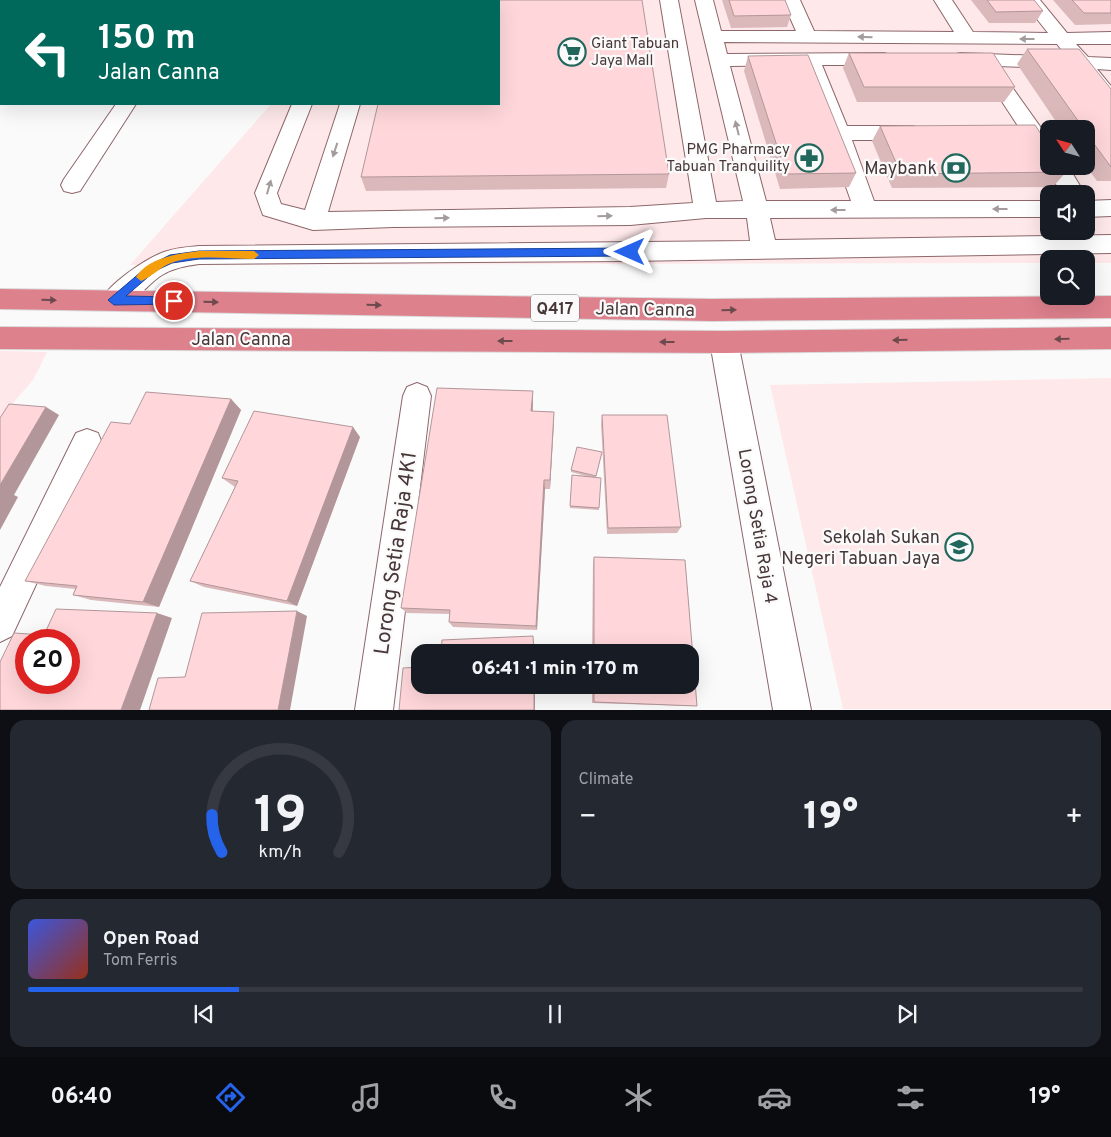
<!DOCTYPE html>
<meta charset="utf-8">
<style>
:root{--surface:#171b24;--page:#242831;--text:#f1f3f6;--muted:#9ea1a6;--line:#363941;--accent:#2563eb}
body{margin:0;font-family:Overpass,sans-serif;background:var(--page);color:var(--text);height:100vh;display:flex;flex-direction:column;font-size:19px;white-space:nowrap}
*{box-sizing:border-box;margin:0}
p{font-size:16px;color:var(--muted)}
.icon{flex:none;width:28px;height:28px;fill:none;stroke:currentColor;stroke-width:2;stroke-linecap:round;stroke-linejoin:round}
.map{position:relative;height:710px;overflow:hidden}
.drawer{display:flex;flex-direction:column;gap:10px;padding:10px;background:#0d0f14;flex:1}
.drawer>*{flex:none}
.banner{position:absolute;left:0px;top:0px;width:500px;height:105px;box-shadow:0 5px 20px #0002;background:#00695c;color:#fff;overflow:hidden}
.needle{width:32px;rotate:306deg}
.buttons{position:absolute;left:1040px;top:120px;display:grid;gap:10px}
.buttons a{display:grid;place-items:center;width:55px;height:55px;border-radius:10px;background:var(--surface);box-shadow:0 5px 20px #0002;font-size:25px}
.speed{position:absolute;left:15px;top:629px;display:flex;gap:10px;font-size:25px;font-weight:700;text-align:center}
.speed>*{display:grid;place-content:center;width:65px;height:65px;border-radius:50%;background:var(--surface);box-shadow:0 5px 20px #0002;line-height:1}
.speed .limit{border:8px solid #d22;background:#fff;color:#111}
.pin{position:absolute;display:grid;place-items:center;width:42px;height:42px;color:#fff;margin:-21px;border:2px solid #fff;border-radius:50%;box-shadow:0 1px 5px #0007}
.me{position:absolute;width:55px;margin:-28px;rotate:270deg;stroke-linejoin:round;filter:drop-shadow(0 0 4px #0008)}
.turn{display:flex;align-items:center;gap:18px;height:105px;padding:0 15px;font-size:22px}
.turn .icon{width:65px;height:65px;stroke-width:2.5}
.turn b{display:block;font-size:35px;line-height:42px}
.big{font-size:38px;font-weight:800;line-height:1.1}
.drawer .widget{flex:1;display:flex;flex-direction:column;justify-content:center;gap:8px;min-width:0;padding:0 18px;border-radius:15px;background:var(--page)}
.drawer .dial{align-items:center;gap:0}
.dial svg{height:130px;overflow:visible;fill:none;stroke:var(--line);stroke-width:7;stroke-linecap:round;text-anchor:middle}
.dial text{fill:var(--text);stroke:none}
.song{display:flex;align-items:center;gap:15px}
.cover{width:60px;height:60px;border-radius:8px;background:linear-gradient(135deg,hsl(230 70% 55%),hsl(10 70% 35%))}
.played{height:5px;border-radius:2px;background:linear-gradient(90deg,var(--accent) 20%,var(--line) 20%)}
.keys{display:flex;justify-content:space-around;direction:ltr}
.heat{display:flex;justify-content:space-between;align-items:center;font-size:28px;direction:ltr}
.drawer .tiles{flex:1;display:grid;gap:10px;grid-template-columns:1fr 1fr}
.widget:last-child{grid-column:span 2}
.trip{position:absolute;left:411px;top:644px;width:288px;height:50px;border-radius:15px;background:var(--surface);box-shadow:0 5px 20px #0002;font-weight:800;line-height:50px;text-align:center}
.tabs{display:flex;height:80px;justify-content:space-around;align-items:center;background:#090b0e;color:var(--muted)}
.tabs .icon{width:35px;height:35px}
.tabs .on{color:var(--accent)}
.tabs b{font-size:22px;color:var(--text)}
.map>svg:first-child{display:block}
.built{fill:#fee8ea;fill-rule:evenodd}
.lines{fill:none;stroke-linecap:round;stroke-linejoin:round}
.minor-casing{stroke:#8d676a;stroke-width:2}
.highway-casing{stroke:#dad7d7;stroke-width:2}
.minor{fill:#fff;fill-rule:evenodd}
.highway{fill:#dd818d;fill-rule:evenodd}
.wall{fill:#dbb9bb}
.shaded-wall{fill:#b29699}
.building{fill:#ffd7da;stroke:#b29699;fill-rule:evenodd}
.oneway{fill:#a49b9c}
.oneway2{fill:#6d4a4e}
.route{fill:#2563eb;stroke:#184099}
.slow{fill:#f59e0b}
.labels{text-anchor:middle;stroke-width:4.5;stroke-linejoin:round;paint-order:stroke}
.far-poi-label{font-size:15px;fill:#483739;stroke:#fafafa;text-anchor:start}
.shield{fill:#fafafa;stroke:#7d7273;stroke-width:1}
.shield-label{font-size:16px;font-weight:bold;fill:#483739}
.poi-label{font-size:18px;fill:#483739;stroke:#fafafa;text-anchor:end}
.street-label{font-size:18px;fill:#483739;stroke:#fafafa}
.near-street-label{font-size:21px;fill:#483739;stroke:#fafafa}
</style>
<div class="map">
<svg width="1111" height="710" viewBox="0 0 1111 710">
<rect width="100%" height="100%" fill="#fafafa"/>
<path class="built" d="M360,0H1111V263H1086V259H1049V263L130,265L271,104H499V1ZM1049,129H1086V166H1049ZM1049,194H1086V231H1049Z
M0,351L47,352L33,380L0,418Z
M1111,378V709H843L770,385Z"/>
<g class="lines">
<g class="minor-casing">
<path id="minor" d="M373,0H391V1H373Z
M660,0H678L716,202L743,201L695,0H713L721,31H796L782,0H800L814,31L954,32L934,0H952L973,32L1048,33L1022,0H1040L1067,33L1111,32V44H1076L1088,57L1111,58V70L1097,69L1111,86V105L1104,103L1076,69L997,66L1049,139V166H1068L1085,194H1062L1045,166L1047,163L1041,161L978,65L953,63L950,59L953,55L960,53L1067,57L1057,44L724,42L727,54L884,53L891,55L894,59L891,63L884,65H822L847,126H913L920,128L924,133L920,138L913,140H852L874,201H1049V217L770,218L775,240L1111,235V253L630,261L199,264C185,266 174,268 162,275C144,286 128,315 105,307L101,300C110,283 145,259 164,252C175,248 187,247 199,246L750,241L747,218H706L630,225L393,227L313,230L263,215L255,193L292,104H312L277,193L281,204L305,210L340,104H360L328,212L630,207L693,203ZM803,65L851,201H766L730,66Z
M116,104H136L80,191L72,193L64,191L61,185L64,179Z
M1111,200V216L1086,217V201Z
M724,331L734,334L738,342L811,710H773L710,342L714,334Z
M417,383L427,387L431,396L393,710H355L403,396L407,387Z
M87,429L98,433L102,443L12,636L0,642V587L76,433Z"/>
</g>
<g class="highway-casing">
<path id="highway" d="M0,289L712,299L1111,296V318L712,321L0,309Z
M0,327L724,331L1111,327V349L724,353L0,349Z"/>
</g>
<use href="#minor" class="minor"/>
<use href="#highway" class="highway"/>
</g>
<path class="wall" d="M722,0H785L791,15L787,27L731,28Z
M971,0H1034L1043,11L1035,23H989Z
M1053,0H1111V24L1075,25Z
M1027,49L1111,89V181H1097L1086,166V129H1061L1017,64Z
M849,53L1015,87L1004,102H857L843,68Z
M748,56L856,173L849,187L780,189L744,71Z
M880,126L1066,172L1053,187L892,188L872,141Z
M669,174L666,188L366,191L361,177Z
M533,391V411L554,412L550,489H545L537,630L453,627L449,622L450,614L407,613L401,608Z
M231,399L241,410L159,607L91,600L73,595L75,589L46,586L25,581L130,424Z
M602,415L681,527L677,533L607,534L601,424Z
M360,437L297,606L204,587L190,581L235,487L222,478Z
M602,452L596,477L599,508V510L570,508L572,475L586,476L571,472V470Z
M594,557L685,560L697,706H692L592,703V685H690V652H592L593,562Z"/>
<path class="shaded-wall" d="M533,391V402L532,421L531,411Z
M231,399L241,410L159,607L143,602Z
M46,407L59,415L14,495L18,497L0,530V485Z
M554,412V422L550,489V480Z
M353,427L360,437L297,606L287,601Z
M544,480L545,489L537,630L536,626Z
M297,611L307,616L290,710H278Z
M157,613L172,618L140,710H121Z
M534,685H535V710H534Z"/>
<path class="building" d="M403,0H642L669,174L361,177L378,104H499V1H403Z
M729,0H785L791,15L734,16Z
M987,0H1034L1043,11L996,12Z
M1072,0H1111V13H1084Z
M1027,49H1079L1111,89V167L1086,133V129H1084Z
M849,53H993L1015,87H864Z
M808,55L856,173L786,174L748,56Z
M1035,125L1049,146V166H1062L1066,172L901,174L880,126Z
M437,388L533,391L531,411L554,412L550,480H544L536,626L449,622L450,610L401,608Z
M146,392L231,399L143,602L73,595L77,586L25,581L111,422L130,424Z
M9,404L46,407L0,485V418Z
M254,411L353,427L287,601L190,581L238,481L222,478Z
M602,415H667L681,527L608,528Z
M577,447L602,452L596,476L571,470Z
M572,475L601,478L599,508L570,506Z
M594,557L685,560L697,706L594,702V685H690V652H594Z
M56,609L157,613L121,710H0V662L14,633L44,635ZM26,640H69V682H26Z
M297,611L278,710H149L158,678L185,677L202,613Z
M533,636L534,652H441L442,640Z
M420,667V685H534V710H399L403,668Z"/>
<defs><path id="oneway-solid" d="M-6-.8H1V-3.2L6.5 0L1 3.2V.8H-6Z" transform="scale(1.25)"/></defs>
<g class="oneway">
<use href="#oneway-solid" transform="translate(865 37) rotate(-179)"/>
<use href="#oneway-solid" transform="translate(1027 39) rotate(180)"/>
<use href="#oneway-solid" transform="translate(737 128) rotate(-104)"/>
<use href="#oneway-solid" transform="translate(335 150) rotate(108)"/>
<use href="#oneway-solid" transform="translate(269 187) rotate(-74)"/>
<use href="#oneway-solid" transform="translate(1000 209) rotate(180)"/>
<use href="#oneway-solid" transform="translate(838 210) rotate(-180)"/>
<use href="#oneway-solid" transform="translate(605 216) rotate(-1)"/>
<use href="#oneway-solid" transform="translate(442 218) rotate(-1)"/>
</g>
<g class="oneway2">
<use href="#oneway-solid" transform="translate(49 300) rotate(1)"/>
<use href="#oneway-solid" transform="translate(211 302) rotate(1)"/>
<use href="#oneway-solid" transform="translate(374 305) rotate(1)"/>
<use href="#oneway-solid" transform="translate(729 310) rotate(-1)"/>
<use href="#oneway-solid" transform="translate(1062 339) rotate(179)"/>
<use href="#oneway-solid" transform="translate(900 340) rotate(179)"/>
<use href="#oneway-solid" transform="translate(505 341) rotate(-180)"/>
<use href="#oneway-solid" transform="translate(667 342) rotate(-180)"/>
</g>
<path class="route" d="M630,248L635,252L630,256L199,259L172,263L155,271L126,296L174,297L179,301L177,304L114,305L108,300L148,266L170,255L199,251Z"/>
<path class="slow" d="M199,251H254L259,255L254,259C228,259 196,254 171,263C160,267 152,277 141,281L136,277C149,257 178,254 199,251Z"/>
<defs>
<g id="supermarket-ring" transform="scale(1.4375)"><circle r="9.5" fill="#fafafa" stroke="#20675c" stroke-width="1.5"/><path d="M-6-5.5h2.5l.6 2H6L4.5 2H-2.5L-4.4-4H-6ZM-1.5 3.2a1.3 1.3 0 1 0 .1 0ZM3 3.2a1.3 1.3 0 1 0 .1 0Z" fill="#20675c"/></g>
<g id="pharmacy-ring" transform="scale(1.4375)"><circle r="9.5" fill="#fafafa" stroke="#20675c" stroke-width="1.5"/><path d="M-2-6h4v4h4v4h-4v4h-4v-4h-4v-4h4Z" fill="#20675c"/></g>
<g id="bank-ring" transform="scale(1.4375)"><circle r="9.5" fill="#fafafa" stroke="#20675c" stroke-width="1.5"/><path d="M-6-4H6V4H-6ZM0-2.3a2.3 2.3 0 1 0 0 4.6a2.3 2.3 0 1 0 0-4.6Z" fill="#20675c"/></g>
<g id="school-ring" transform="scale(1.4375)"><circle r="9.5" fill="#fafafa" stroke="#20675c" stroke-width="1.5"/><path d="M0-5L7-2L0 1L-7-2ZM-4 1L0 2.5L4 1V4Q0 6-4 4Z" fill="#20675c"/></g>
</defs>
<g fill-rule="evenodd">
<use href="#supermarket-ring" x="572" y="52"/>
<use href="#pharmacy-ring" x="809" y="158"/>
<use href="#bank-ring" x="956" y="168"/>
<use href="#school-ring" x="959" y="547"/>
</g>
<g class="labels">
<g class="far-poi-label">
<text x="591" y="48">Giant Tabuan<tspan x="591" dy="17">Jaya Mall</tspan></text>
<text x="790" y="154" text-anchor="end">PMG Pharmacy<tspan x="790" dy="17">Tabuan Tranquility</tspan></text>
</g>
<rect class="shield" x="531" y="294.5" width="48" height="27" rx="4"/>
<g class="shield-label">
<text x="555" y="314">Q417</text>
</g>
<g class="poi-label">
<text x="937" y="174">Maybank</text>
<text x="940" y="543">Sekolah Sukan<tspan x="940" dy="21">Negeri Tabuan Jaya</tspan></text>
</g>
<g class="street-label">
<text transform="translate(645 309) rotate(1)" y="6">Jalan Canna</text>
<text x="241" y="345">Jalan Canna</text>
<text transform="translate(758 526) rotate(80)" y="6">Lorong Setia Raja 4</text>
</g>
<g class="near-street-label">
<text transform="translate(395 553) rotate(-82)" y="7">Lorong Setia Raja 4K1</text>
</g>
</g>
</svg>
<div class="buttons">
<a><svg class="needle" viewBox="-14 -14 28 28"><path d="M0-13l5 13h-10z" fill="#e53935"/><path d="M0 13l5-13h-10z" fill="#9ea1a6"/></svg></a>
<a><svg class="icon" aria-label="sound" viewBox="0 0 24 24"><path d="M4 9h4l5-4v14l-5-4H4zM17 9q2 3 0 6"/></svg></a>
<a><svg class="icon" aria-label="search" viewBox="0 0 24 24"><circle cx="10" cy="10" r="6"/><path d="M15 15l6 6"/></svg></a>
</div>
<div class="speed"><div class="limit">20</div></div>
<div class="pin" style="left:174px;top:301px;background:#d93025"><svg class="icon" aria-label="arrive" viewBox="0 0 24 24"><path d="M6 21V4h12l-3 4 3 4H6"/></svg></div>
<svg class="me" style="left:630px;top:252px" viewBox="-20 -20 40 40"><path d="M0-17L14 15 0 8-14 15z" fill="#2563eb" stroke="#fff" stroke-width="4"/></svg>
<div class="trip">06:41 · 1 min · 170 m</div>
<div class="banner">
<div class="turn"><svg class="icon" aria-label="left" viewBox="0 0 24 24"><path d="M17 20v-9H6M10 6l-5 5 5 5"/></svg><div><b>150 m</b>Jalan Canna</div></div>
</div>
</div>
<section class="drawer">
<div class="tiles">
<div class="widget dial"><svg viewBox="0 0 100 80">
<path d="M14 69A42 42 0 1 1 86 69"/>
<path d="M14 69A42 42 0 0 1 8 46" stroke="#2563eb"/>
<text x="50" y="56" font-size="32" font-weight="700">19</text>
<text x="50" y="72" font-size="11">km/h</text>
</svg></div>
<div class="widget"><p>Climate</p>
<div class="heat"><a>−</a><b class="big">19°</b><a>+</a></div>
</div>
<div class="widget">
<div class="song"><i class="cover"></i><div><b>Open Road</b><p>Tom Ferris</p></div></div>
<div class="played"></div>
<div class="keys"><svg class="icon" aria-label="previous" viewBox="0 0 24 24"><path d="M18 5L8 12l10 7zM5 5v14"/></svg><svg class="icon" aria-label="pause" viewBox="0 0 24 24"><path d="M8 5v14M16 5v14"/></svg><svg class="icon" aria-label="next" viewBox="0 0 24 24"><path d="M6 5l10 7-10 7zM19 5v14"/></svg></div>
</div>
</div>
</section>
<nav class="tabs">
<b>06:40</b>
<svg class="icon on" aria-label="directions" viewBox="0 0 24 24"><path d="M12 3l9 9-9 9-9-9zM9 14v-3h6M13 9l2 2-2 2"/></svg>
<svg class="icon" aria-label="music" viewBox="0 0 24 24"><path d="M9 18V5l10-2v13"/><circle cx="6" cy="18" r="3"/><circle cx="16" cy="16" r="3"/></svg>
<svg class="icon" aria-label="phone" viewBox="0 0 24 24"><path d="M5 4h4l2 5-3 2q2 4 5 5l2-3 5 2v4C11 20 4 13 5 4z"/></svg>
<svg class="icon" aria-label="climate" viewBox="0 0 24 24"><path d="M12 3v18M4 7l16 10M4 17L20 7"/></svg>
<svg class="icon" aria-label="car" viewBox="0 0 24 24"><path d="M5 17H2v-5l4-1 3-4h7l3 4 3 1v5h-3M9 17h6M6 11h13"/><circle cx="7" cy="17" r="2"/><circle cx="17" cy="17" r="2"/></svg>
<svg class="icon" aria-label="filters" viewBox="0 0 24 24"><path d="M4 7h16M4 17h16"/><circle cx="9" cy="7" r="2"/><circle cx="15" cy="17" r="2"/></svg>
<b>19°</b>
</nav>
